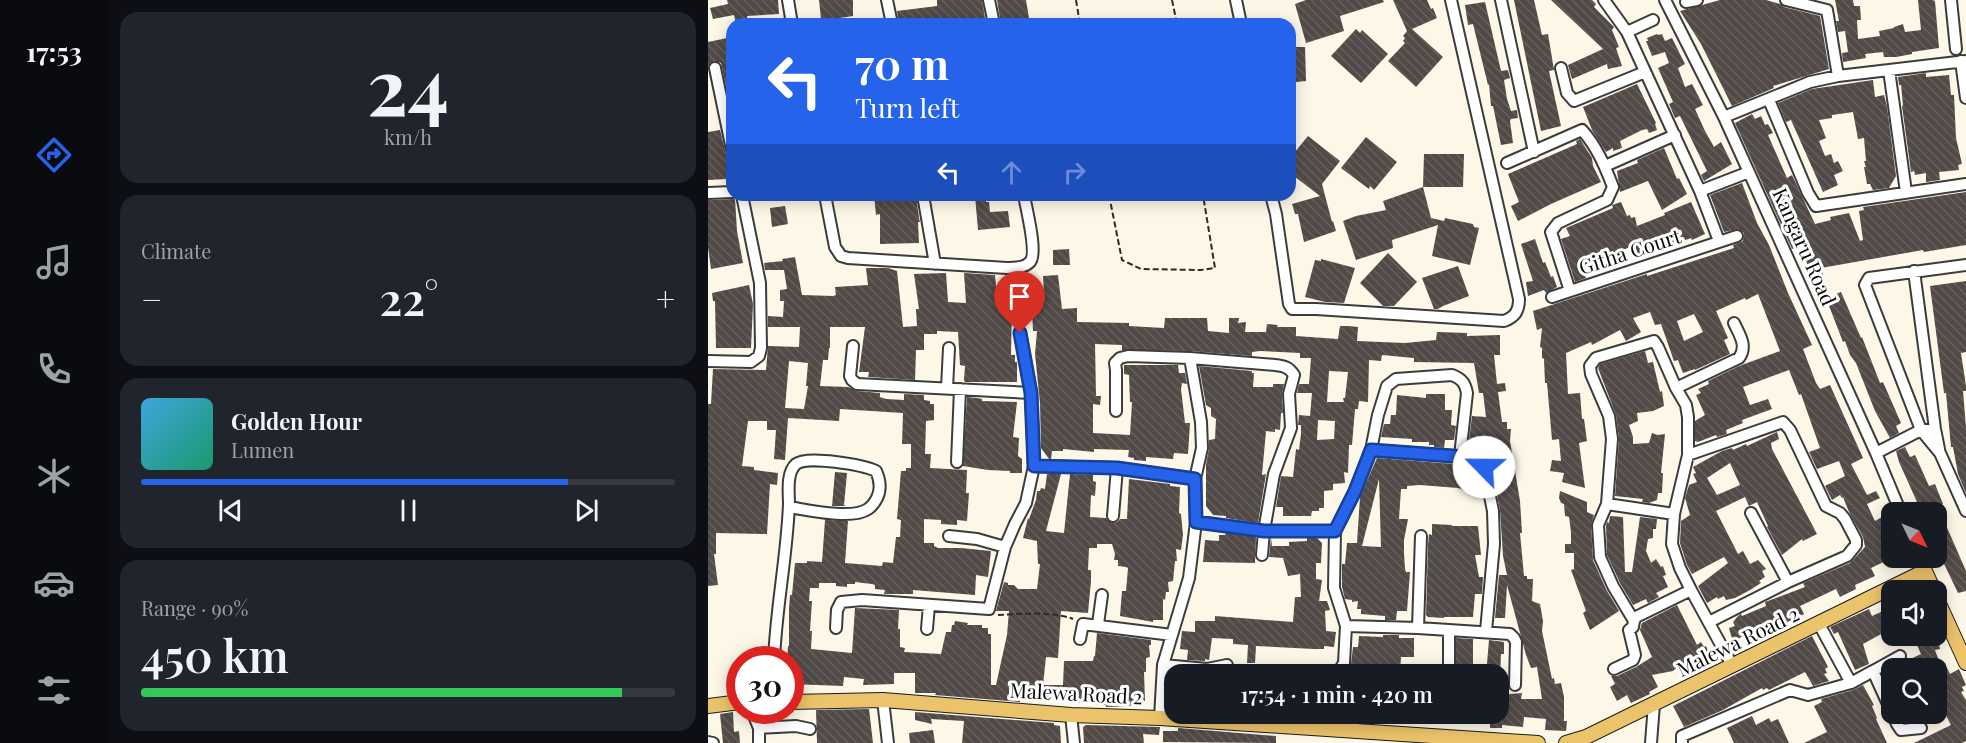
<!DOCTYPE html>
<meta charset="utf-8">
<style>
:root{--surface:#171b24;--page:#20242c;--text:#f1f3f6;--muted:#9ea1a6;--line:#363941;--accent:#2563eb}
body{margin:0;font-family:"Playfair Display",serif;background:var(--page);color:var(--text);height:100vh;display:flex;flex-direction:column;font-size:22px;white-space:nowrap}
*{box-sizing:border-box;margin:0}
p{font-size:20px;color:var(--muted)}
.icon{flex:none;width:33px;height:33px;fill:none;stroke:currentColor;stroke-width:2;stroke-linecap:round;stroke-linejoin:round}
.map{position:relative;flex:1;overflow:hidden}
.panel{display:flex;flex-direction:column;gap:12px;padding:12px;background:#0d0f14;width:600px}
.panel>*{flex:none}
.hud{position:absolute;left:18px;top:18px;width:570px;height:183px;border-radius:18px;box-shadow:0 3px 15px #0003;background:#2563eb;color:#fff;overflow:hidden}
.needle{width:39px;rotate:133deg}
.buttons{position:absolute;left:1173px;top:502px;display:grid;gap:12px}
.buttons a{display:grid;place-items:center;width:66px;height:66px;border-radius:12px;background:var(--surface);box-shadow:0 3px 15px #0003;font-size:30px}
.speed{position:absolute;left:18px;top:646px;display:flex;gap:12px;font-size:30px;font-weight:700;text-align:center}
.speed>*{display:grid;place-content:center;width:78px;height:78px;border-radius:50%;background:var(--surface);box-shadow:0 3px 15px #0003;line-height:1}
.speed .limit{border:9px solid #d22;background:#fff;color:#111}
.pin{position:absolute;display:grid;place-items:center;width:51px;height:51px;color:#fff;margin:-62px -26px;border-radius:50% 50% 50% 0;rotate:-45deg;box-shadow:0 0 6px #0007}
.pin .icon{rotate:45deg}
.me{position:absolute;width:66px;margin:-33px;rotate:293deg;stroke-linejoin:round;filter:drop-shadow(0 0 4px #0008)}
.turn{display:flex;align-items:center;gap:21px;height:126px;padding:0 30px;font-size:27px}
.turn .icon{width:78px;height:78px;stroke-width:2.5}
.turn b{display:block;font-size:42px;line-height:51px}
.lanes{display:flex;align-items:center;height:57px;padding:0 30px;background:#0003;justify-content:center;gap:30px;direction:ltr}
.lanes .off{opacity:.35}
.big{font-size:45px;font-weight:600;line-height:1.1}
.panel .widget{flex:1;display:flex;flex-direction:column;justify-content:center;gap:9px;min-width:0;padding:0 21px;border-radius:18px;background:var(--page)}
.panel .dial{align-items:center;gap:0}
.dial b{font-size:78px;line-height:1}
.song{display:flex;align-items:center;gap:18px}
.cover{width:72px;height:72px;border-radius:9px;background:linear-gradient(135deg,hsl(200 70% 55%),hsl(160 70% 35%))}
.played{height:6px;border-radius:3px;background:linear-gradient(90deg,var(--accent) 80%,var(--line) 80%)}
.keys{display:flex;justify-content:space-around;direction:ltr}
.heat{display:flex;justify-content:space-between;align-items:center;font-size:33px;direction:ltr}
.charge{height:9px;border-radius:4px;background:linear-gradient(90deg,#34c759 90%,var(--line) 0)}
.trip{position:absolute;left:456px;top:664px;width:345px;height:60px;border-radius:18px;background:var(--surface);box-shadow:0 3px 15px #0003;font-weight:600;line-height:60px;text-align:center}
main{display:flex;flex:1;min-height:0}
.tabs{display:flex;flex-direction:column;width:108px;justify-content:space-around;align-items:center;background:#090b0e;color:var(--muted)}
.tabs .icon{width:42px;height:42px}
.tabs .current{color:var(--accent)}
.tabs b{font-size:27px;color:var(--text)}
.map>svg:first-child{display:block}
.building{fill:url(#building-back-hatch);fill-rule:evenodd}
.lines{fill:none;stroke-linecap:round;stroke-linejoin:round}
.minor-casing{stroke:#3c3c3c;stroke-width:14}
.major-casing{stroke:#1a1a1a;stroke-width:16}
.path{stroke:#2b2b2b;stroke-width:2;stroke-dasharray:6 3;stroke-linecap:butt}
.minor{stroke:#fff;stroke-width:10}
.major{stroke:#ebc36a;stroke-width:14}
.route-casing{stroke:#184099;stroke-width:15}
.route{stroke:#2563eb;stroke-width:10}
.labels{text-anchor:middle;stroke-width:6;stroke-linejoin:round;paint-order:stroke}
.street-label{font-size:20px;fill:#090909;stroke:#fff}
</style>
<main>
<nav class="tabs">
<b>17:53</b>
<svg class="icon current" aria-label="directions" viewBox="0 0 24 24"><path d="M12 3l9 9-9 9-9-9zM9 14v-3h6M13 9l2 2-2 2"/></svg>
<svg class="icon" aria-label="music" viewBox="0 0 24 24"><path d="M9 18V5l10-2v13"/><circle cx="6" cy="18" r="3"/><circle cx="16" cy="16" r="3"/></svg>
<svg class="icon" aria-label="phone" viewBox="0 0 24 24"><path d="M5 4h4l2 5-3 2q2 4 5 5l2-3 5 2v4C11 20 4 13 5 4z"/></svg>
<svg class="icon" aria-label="climate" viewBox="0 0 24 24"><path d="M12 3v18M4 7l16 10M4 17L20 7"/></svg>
<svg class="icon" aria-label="car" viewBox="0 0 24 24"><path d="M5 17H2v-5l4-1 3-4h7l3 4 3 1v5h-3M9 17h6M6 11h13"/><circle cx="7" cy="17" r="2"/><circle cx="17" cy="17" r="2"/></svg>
<svg class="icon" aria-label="filters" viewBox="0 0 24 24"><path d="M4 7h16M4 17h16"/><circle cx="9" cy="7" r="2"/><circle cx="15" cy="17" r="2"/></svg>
</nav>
<section class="panel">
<div class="widget dial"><b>24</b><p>km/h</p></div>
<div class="widget"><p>Climate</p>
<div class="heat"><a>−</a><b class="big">22°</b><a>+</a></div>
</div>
<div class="widget">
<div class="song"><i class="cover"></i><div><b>Golden Hour</b><p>Lumen</p></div></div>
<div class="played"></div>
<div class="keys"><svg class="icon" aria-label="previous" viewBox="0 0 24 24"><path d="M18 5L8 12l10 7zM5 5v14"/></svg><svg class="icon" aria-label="pause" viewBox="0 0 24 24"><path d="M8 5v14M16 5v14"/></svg><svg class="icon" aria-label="next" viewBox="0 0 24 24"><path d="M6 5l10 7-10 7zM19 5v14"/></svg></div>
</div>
<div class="widget"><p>Range · 90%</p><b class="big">450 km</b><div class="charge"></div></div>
</section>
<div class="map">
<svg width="1258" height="743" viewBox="0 0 1258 743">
<defs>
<pattern id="building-back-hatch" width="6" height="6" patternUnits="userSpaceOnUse" patternTransform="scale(1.5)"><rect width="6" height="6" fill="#514a47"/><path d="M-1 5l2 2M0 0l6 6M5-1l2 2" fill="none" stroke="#655f5d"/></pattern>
</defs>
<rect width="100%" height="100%" fill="#fdf7e8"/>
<path class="building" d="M19,0H70L71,14L39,16L40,24H28L26,15L5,19L2,8L20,4Z
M111,0H145V16L132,18V24H120V18L113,19Z
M229,0H274L278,24H268L267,21L247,24H232V22L191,24L189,11L229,6Z
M289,0H318L322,24H293Z
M598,0H675L676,2L632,16L636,31L598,43L587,4Z
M685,0H719L723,9L725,8L729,18L704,29L735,57L708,87L680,61L697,43L695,41L697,38L695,36L699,31Z
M806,0H826L834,35L840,34L846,70L841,71L853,126L833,131Z
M843,0H884L888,4L886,7L906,27L904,30L911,47L908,48L914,66L900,69L899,64L864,79L860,65L895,49Z
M1012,0H1058L1072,4L1076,7L1112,16L1121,69L1065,86L1066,88L1024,106L993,44L972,11Z
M1127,0H1145L1146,6H1152L1153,20H1149L1150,39L1172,36L1171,31L1186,28V27L1195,24L1197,32L1213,30L1210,0H1225L1227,1L1231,48L1204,52V54L1188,57H1176L1175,52L1157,54L1158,58L1135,62L1134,53L1140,52L1137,31L1130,32L1128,21H1131Z
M777,2L793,71L800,70L802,78L796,80L799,99L803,111L809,110L810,118L803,119L802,121L805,143L793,145L785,106H783L781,84L780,85L765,24L760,25L757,5Z
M648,29L652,33L654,30L680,54L653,83L623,56Z
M949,34L950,35L954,34L957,41L964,38L977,64L970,68L977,87L984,84L995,105L987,109L997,131L1006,147L1013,142L1024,164L996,181L993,175L999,171L972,116L967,118L961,104L965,102L950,68L961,63L957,52L944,56L938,41H940L939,38Z
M24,37V94L20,95L13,63L6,61L0,66V42Z
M586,47H597L598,81L588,82V79H582V48H586Z
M1218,73V77L1241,75L1243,95H1246L1248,138L1254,164L1250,165L1251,170L1231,172L1232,180L1218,182V173L1207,175L1206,171L1203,172L1194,106L1195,105L1193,85H1191L1190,77Z
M1165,80L1167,97L1176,95L1179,107L1188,176L1181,188L1165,190L1162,184H1159L1156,167H1158L1156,161H1158L1156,138L1150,139L1145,112L1124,115V118L1111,120L1118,138L1111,141L1117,156L1123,154L1126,163L1130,161L1135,171L1126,175L1130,185L1115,192L1083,120L1078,122L1070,103L1104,89Z
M929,84L948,123L947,124L949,130L941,133L939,129L934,130L912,141L914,148L905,151V148L898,152L884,130L875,107Z
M1044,114L1047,119L1053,116L1057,125L1060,124L1065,133L1060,135L1079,178L1084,175L1107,224L1123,220L1122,217L1141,213L1152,241L1155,240L1151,211L1156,210L1155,207L1258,192V245L1216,252L1215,250L1113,268L1115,275L1102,278L1095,245L1084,249L1027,123Z
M12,130L18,154L19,179L0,180V132Z
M600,136L632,161L614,184L624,222L625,221L628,231L596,242L590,214H587L584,204L612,196L582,173V158Z
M658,137L689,162L666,190L662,186L661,189L633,168Z
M872,139L884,158L885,166L893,182L843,204L810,221L803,206L811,202L800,174L869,144L868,141Z
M956,148L969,179L971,178L979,194L954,210L940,181L912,192L909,171L930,163L929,160Z
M716,154H756L755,187H715L723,218L736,221L737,218L765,224L766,227L771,228L762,265L724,256L730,225L684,240L685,248L648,260L635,221L648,216L678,210L675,201L715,187Z
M1034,183L1049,223L1061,245L1080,293L1104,345L1095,349L1108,383L1112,389L1122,385L1155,458L1143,464L1159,495L1168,491L1172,498L1159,504L1167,521L1181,513L1184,518V558L1163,568L1167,576L1147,585L1148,589L1132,597L1128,589L1092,606L1096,614L1065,629L1059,621L1043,629L1048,638L1038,642L1035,636L1025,642L1021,628L1027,626L1025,622L1030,616L1033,614L1034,616L1058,606L1057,602L1097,587L1095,583L1142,563L1157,547L1155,537L1141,512L1135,497L1134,498L1132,495L1124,500L1117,486L1137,476L1131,461L1109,469L1101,452L1112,448L1093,394L1091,395L1081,370L1035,387L1042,405L1060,399L1064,409L1034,420L1035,423L1018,430L1019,434L1009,437L1008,435L990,442L987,441V421L997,415L988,395L993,393L990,389L1001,384L1000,381L1031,366L1072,351L1050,294L1038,300L1037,298L1008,311L1020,338L1016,340L1022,354L987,370V369L975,373L970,360L966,361L953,324L947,325L942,312L925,318L933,332L918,341L912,330L884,345L883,342L858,353L860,394L872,393L874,419H876L879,441L871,443L877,488L854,482L856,473L842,471L844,460L853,461L851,439L844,440L839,383H837L836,359L834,358V348L832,347L834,328L829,330L825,311L939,274V276L1026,248L1025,245L1035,241L1036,233L1030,229L1016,232L1002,195ZM986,314L995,332L976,341L969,321Z
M166,195H208L211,218L212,222H210L211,243L172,244V214L168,215Z
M278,195V202H281L282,212L300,211L302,227L270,230L267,196Z
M27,199L29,231L35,263L3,269L0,247V200Z
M913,202L919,216L922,215L923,218L927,217L929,226L957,215L956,213L983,202L997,234L984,240L983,238L953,249L952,245L930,254L926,245L874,269L878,278L867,282L853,239L862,236L858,228L905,208L904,205Z
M77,206L80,224L64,227L62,208Z
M827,239L835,263L837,262L843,277L845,276L849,287L838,293L836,290L820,296L818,282L825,281L813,244Z
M361,249L362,265H345V250Z
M680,253L709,282L686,306H675L652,283Z
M87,257L94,295L125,296L128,295L127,287L160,285L158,268H180L189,271L195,327L209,326L208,309H211L206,274L238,273L240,302L258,303L256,273L287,275L290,308H304L303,355H307V362H309V382H257L256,380L257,366L252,365L250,332L229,331V334H216V350H208L207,380L160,377L161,372H151L157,327H122V348H121L120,360H115L112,386L140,387L149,391L172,393V397L178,399L196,400V394L216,395V400L222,401V404H226V420L218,421L217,454H223L222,468L259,470L258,493H261L259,521L249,520V525L233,524V520L216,519V543H226V546L230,548H253L283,551L280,577L268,575L267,595L205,590V594H176L177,590L167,589V585L164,584L147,582V584H139V587L128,586V583H111V588H102L101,601H104L102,631H104L103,649L144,653L147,608L191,610L190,629H192V647L197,648L196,652L233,654L238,632H243L244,625H246L247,621L260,623L259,625H274V628H280V634H283V685H288L299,635L301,611H288L296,582L300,583V585H306L310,589H329L332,564H330L329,541L315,538L320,518L321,519L328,500L329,491H332L333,488L337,489L339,474H353L338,531L356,533L362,474L385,475V481L388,482L387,496L383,495L382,517L398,518L404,523L409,522L412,519H419L421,479L462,484V486L472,487L471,513L473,514L475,535L473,550L468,549L469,561H467L465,581L460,582L461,592H458L457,600L455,599V620H445V622L412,616L414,591H418L420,568L418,567L410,566V560H406L407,554L404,544H389V548H381L380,570H383V581L380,613L353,611L350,658L338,657L335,685H355L356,661H385L386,656H387L389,633L443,640V645H441L442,657L438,658V672H436L437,701L423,702V706L398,707V705L361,702L362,697L312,698V702L227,695L228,693H207V673H186V684L155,685L156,679L136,677L135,686L82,684V660H79L80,646H81V609L82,595H84L87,563H99V561L114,562L117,520L140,521L137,563L174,566L175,562L185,563L188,537H192L193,520L189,519L193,471H198V468H203V444H194L195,413L132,409L131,421L80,418L77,460L66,459L68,430H59V421H40L34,466L46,467V470L70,473L69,485L62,484L59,534L8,533V554H6L10,585L0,586V404H3L5,369L58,370L60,346L91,347L92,327H60V316L75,317L76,301H72V290L79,289L76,270H57L56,263L75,261L74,259ZM81,361L100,363L98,386H100L96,409L77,408Z
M613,259L647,268L636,303L617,302L597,297L607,260L613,261Z
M750,266L761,296L735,306L730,309H726L714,278Z
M350,275L354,309L369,308V322L421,323V326L456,328L457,318H499L500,331L521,333V318H531L530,323L538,322L537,332H558L559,324L570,325L569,327H588V336L630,339L632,326H641L650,327L649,341L697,343L728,340L729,332L759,333V336L792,335V355H786L789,384L797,383L798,391L790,392L794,422H799V429H803L802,441L812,501L814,533H812L816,576H819V579H825L824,601L832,604L835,621L834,631L844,679L846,678L847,684L853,683L856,697V721H859L858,731L837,730L838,719L816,717L815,727L794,725V728H782V714H790V695L814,693L813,699H834L829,667L823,668L818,655L799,585L797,618H787L791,575H799L795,556L792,510L780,446H769V441L761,440L764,416L778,417L775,393H771L766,363L706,362V358L674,355L673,361L661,360L660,402L651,401L650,409H647L644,445H641L640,473L636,472L637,483L625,484V490L616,491V508H611V511H604L603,516H575V507H568L573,476L585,477L588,449L591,450L593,434V425H590L591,415L602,416L604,393H589L591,384H601L603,358H592V353L552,351L544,352V356L482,351L414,350V345L387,344L388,396H393L392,405L385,404V433L422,435L424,402H422L421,375L416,374V365H470L471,373H477L479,384L474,383L473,389L477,423H482L480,454L466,453L465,459L438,457V461L426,460V458L420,457L421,450L386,449V452L355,449V451H344L343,459H341L333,448L332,403L327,354L329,331H325L324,310L330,308L329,293H336L335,276ZM621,371L640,372L637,398H635L636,402H619ZM610,420L627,421L626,439L609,440Z
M1258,281V352L1253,353L1258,386V391H1255L1258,428V493L1250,474L1245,447H1243L1238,393H1236L1222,286Z
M41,285L45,304L43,348H8L7,301H5L4,293Z
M1133,292L1153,338L1154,337L1172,383L1175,382L1193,423L1188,426L1191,433L1182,438L1167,411L1148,363L1142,355L1137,341L1135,342L1118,298Z
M937,351L940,363L945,362L952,392L954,391L956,406L945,411L929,413L930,421L921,425L925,437V444L941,443L944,433L950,435L957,434L953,473H955L954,493H950L949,500L941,503L934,502L935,499L907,496L911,439L908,415L890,368L892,364Z
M491,366L544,371V373H546L545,387H565V384H576L574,394L575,413H573L572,430L567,429V432L558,431L554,475L558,474L550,523L518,518V516L505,515L498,506V464L501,449V440L507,439L508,419L503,416V408L498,405Z
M718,394H737V410H744L743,425L748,426L746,440H737L736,448L726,447V445H721V442H704V439L673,437L676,424H682L683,415H688L689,395L718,398Z
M259,397L269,398L274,399V401L309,402L305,437L311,438L310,456L314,459V473H302V471L280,470L255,466Z
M1069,432L1071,439L1063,443L1064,449L1109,534L1095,541L1094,539L1074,555L1059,527L1060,526L1049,502L1041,506L1037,497L1008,511L1030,554L1035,551L1042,564L1050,560L1058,569L1054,571L1057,577L1051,581L1053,583L1042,590L1027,598L1018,600L1016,596L1010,599L1009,597L999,603L990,586L1020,563L1016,557L984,574L979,565L972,543L973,521L982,515L977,498L981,485L989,482L985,474L988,473L985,467L1014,451L1024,448L1025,450L1038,444L1039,446ZM1022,463L1032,485L1009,495L999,478Z
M1197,447L1202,457L1207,455L1221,486L1227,484L1235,504L1230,507L1258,571V591L1250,593L1228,547V513H1214L1191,462L1188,451Z
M669,458L759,465L758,491L750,488L712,485L699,486V489H693L691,519H700L696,540V553L697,569L698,572H702L699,611H689L688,620H677V616L653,614V609H649L650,601L644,602V600L637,599L634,587V564H637L639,543H649L652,497ZM671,479L673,547L654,546Z
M127,472L139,473L136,505L138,506H124Z
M852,491L879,502V512L886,515L883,525L885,560L898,589L911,611L882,630L875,613L878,611L863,570L866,569V553H857V544H863V532L861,517L857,516L856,504L853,503L851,498Z
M902,516L915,517L917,572H924L932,517L949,519L948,529H945V538L940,539L938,551L943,563L948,559L953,567L955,566L958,575L955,576L960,587L948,593L951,597L940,603L938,599L925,605L912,583L899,555L898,526L899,522L901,523Z
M724,524L744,525V526H770L773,555H767L771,577H775L774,594H767L765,617H736V618L720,617L718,615L720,545L721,534L724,535Z
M518,533L548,537L547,563L495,562L497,540L511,541V535H517Z
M563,538L564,546H581V542L599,541V538H609L614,543L613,563H608V579L614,580L611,601H619L622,610L617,611L618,631L628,632L626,647L616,646V649H606L548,646L547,663H539L540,645L525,644V639L504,638L501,660L497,659V661L479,660L480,650L472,649L474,631L487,632V621H507V616L585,622L587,597H593L592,574L580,576L575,558L561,557Z
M969,605L989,645L993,642L996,647L998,646L1003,658L991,664L992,667L979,672L974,663L965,671L944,675L950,687L941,692L942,694L923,703L919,695L909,701L902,687L907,684L903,676H909L928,667L944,657L932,630L934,623Z
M1184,607V628L1155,644L1161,664L1147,670L1130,632L1126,634L1122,627L1161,609L1164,616Z
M675,635H691V638H706V657H693L692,671H687V675H639L643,664L645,647H650L651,636L675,637Z
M1104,636L1120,667L1117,669L1119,673L1116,674L1121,681L1105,686L1097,672L1061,690L1059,688L1055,690L1054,688L1015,710L976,727L965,706Z
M1205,636H1232L1235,642L1231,644L1232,649L1227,650L1234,669H1201L1198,661L1213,654Z
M748,638L765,639V675H747Z
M781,640L796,642V654H793L792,675H778Z
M1239,668L1242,674L1251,669L1258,685L1254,687L1256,691L1253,692L1258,700V741L1254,743H1206L1243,725L1235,710L1231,711L1228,705V673Z
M1155,685L1166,705L1164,706L1169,718L1168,719L1179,743H1096L1119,732L1106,706L1114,702L1113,699L1145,690Z
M161,709L165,743H109L108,710Z
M25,712L26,732L31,731L32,743H15L12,714Z
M207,712L346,723V725L352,726L353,743H254L256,721L223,719L224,724L207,720Z
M692,714H723V724H692Z
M1044,716L1048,725L1061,718L1063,722L1070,719L1081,743H1026L1019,728Z
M378,725L452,727L451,735L435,734L436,743H376L375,727Z
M470,728L568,736V743L455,742V731H470Z
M225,730L227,743H202L201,733Z"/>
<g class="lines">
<g class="minor-casing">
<path id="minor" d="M80,0L84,24
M179,0L184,24
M281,0L286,24
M528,0L533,24
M793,0L826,152
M896,0L919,32L992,191L1011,241
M957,0L1016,117L1168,453L1193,513
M1078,0L1119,10L1130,76
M1243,0L1248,49
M978,2L989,0
M919,32L945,20
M1253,61L1258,98
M7,68L24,150
M853,68L859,93L866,101L937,72
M1181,70L1198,192
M1061,100L1100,193L1108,206L1258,184
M1016,117L1102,82L1130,76L1258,61
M799,163L874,130C889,147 897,166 905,187L899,200L850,223L843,232L862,291
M897,166L967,135
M992,191L1041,172
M0,193L24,192
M117,195L127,247L133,256L140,258L299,268C307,267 315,269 322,262C330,253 318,208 316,195
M215,195L227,264
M563,195L568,214L581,304L584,309H608L796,321C807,317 811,311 811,299L743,0
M1258,265L1161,278L1157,285L1213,430L1232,453L1258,511
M1206,271L1227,429L1231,449
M844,297L1029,236
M145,346L142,376L144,380L149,384L323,393
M0,361L43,362L51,356L53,348L52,283L34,195
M239,388L241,348
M968,388L1031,358C1040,346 1031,334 1026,323
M408,411V370L407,363L412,358L420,356L482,358L567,365C576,366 581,367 586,375L581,394L583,428L566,474L556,531L554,555
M663,450L758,457L769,460L776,467L785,511L786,544L778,631
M1168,453L1213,430H1220
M980,455L1075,422L1082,430L1118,506L1132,513L1137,519L1148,540V545L1139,556L1080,582L1001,622
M249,462L252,389
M326,466L409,468L487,479
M899,504L966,514
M1043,513L1080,582
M405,516L409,468
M488,522L556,531H627
M241,536L269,539L297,547
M1211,558L1217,571
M926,621L905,586L892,557L890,525L899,504L904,439L901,416L883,374L882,366L888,358L946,341L950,347L968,388L978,405L980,417V455L966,514L964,544L972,568L983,590L1024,665
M390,624L394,595
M1111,624L1143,683L1165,671L1189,724L1193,730L1213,728
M638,626L710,628L802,634L806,638L808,642L807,685
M128,628L129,610L133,602L154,600L281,609L297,547L307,524L318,503L326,466L323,393L312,332
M710,628L713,536
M219,629L221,605
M372,639L375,624L464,635
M66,660C68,608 79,556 81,504C81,493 78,473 88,464C99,455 155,465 168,471C172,480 173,490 169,498C167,502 163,507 160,509C144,520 100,510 81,507
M455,665L499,669L519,665
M906,669L925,660L927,655L921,630L925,627L926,621L928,617L983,590
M1165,671L1192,656
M616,674H629L636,663L638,626L626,588L627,531L647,491L663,450L670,415L679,386L688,379L744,375C754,379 757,383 759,393L752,456
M739,675L741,665V630
M175,700L180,743
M44,711L51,728V743
M363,715L366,743
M452,718L455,665L481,578L488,522L487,479L494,448L493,422L482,358
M51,728L88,726L102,729
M0,742L5,743
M943,743L946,704
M974,743V736L1082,690L1100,695L1143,683"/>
</g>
<g class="major-casing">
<path id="major" d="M1228,597L1258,663
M82,702L175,700L363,715L452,718L830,743
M0,706L32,702
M858,743L878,737L1217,571L1226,591"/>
</g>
<path class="path" d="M368,0L372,24
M464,0L469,24
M401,195L414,260L433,269L493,270L507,268L495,195
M290,615C311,614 345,611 365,619"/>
<use href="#minor" class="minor"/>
<use href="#major" class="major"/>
</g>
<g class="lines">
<g class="route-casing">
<path id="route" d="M312,333L323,393L326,466L409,468L487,479L488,522L556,531H627L647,491L663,450L758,457L769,460L776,467"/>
</g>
<use href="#route" class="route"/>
</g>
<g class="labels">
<g class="street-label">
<text transform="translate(1096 247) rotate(66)" y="7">Kangaru Road</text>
<text transform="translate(922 252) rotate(-18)" y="7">Githa Court</text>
<text transform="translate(1030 642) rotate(-26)" y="7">Malewa Road 2</text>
<text transform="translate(368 694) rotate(3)" y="7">Malewa Road 2</text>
</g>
</g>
</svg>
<div class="buttons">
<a><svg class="needle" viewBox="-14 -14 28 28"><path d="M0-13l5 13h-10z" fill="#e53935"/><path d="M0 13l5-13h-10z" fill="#9ea1a6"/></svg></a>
<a><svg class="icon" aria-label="sound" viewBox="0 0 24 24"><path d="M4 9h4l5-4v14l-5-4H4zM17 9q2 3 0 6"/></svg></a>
<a><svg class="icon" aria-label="search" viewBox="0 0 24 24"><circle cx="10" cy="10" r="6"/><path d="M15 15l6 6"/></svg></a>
</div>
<div class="speed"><div class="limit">30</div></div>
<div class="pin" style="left:312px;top:333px;background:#d93025"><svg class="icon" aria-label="arrive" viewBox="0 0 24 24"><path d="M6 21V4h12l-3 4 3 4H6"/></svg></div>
<svg class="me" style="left:776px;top:467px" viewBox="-20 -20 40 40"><circle r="19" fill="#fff"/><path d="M0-13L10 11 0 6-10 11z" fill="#2563eb"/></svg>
<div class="trip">17:54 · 1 min · 420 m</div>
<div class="hud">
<div class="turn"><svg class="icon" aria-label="left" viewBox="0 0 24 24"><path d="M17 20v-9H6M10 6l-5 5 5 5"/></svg><div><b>70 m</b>Turn left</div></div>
<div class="lanes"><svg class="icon" aria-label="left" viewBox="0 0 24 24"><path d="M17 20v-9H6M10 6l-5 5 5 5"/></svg><svg class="icon off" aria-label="ahead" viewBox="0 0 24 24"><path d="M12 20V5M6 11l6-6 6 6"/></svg><svg class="icon off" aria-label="right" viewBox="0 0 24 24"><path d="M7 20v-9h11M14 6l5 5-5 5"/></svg></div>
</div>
</div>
</main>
